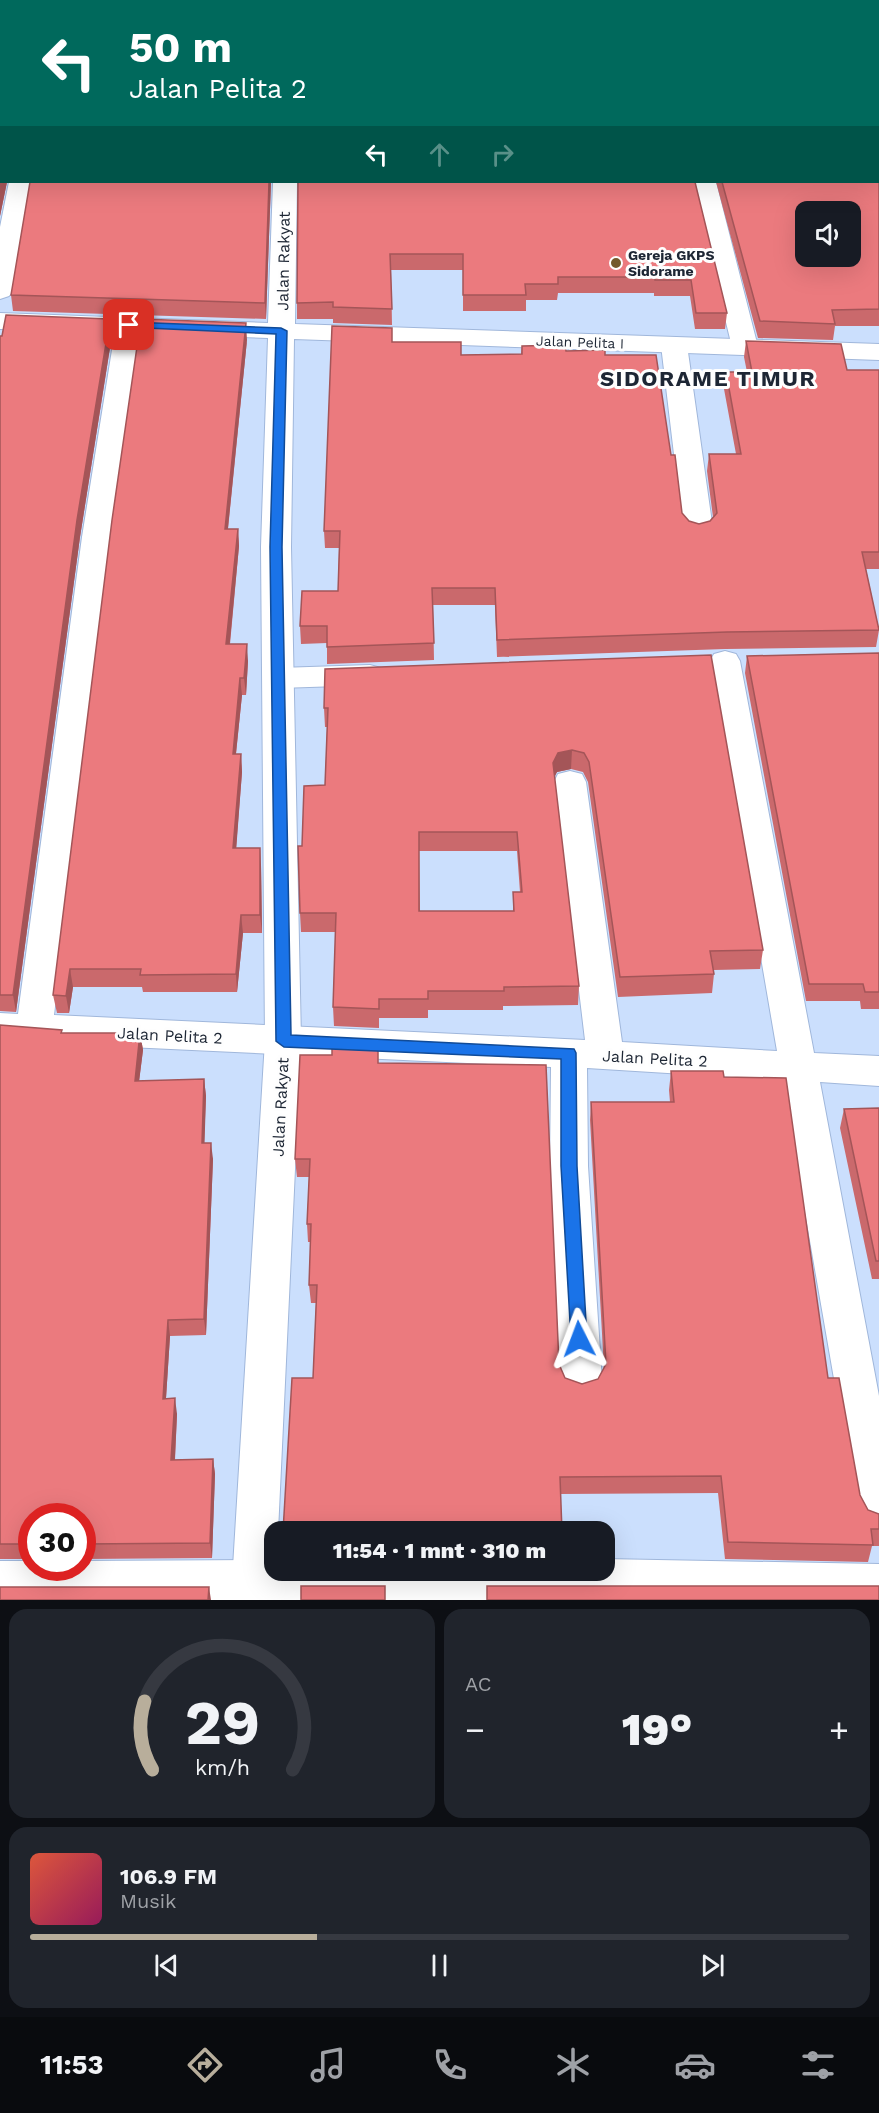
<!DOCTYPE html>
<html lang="id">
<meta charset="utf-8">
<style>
:root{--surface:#171b24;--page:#20242c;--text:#f1f3f6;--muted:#9ea1a6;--line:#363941;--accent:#b8ae9b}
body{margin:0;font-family:"Work Sans",sans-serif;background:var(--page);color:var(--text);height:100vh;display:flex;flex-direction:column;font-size:22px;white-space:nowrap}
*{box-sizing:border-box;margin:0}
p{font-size:20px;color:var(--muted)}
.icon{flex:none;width:33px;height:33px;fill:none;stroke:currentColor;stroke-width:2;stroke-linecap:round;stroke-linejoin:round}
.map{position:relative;height:1600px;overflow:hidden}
.side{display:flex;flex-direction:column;gap:9px;padding:9px;background:#0d0f14;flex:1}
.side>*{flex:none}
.banner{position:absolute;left:0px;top:0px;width:879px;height:183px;box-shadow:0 6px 24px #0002;background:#00695c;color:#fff;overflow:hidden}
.buttons{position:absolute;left:795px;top:201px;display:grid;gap:12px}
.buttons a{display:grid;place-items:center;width:66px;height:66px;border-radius:12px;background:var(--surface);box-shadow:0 6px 24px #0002;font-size:30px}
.speed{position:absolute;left:18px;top:1503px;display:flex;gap:12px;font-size:30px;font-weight:700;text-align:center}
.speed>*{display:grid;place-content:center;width:78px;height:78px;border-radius:50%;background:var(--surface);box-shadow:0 6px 24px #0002;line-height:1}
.speed .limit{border:9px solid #d22;background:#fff;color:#111}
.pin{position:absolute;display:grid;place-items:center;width:51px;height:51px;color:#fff;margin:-26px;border-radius:12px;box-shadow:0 3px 9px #0006}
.me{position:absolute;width:66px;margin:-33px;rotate:357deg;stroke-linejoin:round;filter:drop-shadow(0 0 4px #0008)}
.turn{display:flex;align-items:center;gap:21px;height:126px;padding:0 30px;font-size:27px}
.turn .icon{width:78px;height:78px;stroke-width:2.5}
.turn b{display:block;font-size:42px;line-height:51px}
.lanes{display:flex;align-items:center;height:57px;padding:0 30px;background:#0003;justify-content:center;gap:30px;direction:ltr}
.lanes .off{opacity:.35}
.big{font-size:45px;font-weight:800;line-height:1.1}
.side .widget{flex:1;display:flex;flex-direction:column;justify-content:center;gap:9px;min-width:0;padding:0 21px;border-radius:18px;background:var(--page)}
.side .dial{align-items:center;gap:0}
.dial svg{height:156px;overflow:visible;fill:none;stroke:var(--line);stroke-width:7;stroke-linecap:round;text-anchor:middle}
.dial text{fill:var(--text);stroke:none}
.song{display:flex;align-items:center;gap:18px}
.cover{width:72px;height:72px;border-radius:9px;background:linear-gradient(135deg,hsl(10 70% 55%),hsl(330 70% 35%))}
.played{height:6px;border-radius:3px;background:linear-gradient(90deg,var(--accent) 35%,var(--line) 35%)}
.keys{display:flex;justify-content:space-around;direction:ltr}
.heat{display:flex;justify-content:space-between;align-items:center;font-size:33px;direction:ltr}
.side .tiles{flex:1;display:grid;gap:9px;grid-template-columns:1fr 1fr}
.widget:last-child{grid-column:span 2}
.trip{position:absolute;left:264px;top:1521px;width:351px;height:60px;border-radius:18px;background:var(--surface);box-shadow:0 6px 24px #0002;font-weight:800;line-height:60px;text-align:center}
.tabs{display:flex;height:96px;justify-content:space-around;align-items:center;background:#090b0e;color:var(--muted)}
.tabs .icon{width:42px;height:42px}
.tabs .on{color:var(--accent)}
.tabs b{font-size:27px;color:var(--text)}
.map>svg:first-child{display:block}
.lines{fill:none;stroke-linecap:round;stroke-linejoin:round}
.minor-casing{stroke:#a0b7db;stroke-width:2}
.tertiary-casing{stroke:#a0b7db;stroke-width:2}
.minor{fill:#fff;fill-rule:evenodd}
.tertiary{fill:#fff;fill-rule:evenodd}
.wall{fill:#ca696c;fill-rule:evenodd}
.shaded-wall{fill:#a45558}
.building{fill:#eb7a7e;stroke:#a45558;stroke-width:1.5;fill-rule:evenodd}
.route{fill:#1a73e8;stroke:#114b97;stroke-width:1.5}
.poi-dot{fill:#73592b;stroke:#fefefe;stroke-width:2}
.labels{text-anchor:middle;stroke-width:6;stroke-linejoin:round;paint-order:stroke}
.far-poi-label{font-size:14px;font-weight:bold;fill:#1d2634;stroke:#fefefe;text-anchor:start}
.far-street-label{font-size:14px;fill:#1d2634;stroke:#fefefe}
.street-label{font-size:16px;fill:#1d2634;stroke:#fefefe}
.district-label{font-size:22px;font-weight:bold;letter-spacing:1.5px;fill:#1d2634;stroke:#fefefe}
</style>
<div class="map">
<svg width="879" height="1600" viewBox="0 0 879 1600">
<rect width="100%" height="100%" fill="#cbdffd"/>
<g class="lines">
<g class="minor-casing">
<path id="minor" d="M9,182H33L13,291L9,296L0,299V227Z
M692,182H716L758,347L754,353L745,355L736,353L732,347Z
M129,317L138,319L142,325L112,537L54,1015L585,1040L554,782L558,774L570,771L582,774L586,782L622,1042L777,1051L710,661L714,654L725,651L736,654L740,661L814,1053L879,1056V1086L820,1082L879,1396V1531L864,1525L857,1511L782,1080L587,1068L588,1166L602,1382L596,1395L581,1400L566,1395L560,1382L550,1166L551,1067L0,1041V1013L18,1014L82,537L116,325L120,319Z
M674,337L683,339L687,345L713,530L708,536L698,539L688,536L683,530L661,345L665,339Z
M370,665L381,668L386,675L381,682L370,685L279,688L268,685L263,678L268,671L279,668Z
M604,1559L879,1564V1600H0V1561H32V1568H82V1561L274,1560V1570H604Z"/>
</g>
<g class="tertiary-casing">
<path id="tertiary" d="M273,182H297L295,324L879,344V360L294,339L291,547L301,1041L278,1532H274L275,1600H231L265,1041L261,547L268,338L0,329V313L268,323Z"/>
</g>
<use href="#minor" class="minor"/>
<use href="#tertiary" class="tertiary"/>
</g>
<path class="wall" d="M0,0H879V326H835L833,340L758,338L716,182H878L2,2V182H8H7L0,216V118H1V116H0Z
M30,182H276H271L266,319L13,311L11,295Z
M298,182H695L727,313L725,329H695L690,296H654V293H558L557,300H526V311H463V270H391L392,325L333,323V319H297V303Z
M110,319L112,335L80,537L16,1012L0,1011V336Z
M247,340L228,529H238L239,546L230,644L248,661L246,695H242L236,754H241L242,772L236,848L261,865L262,933H243L237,992H143L142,987H73L69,1013H57L53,995Z
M746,341L847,370H879V569H866L879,630L876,647L725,649L497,657L495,605H433L434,660L327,664V643L301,644L300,626L338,591L339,548H325L324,531L392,342L461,355L521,354L522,346L605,355L671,455L682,513L689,521L699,524L710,521L713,517L707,471L709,454H736L724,389L726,372H747L744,357Z
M879,653V1009H861L860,1001H806L745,673L747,656Z
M711,655L763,950L760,969L714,970V974L712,993L618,997L588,782L583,772L571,769L557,772L554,777L579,986L578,1005L503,1006V1010H428V1018H379V1028L334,1026L333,1007L336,932H301L300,913L302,846L325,785L327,727H325L324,708ZM419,851H517L520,892H513V911H420Z
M0,1025L62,1030V1033H140L143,1050L139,1081L204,1079L206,1096L204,1143L213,1159L206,1335L170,1336L166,1398L177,1414L175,1460L213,1459L215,1474L212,1558L82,1559V1516H32V1559H0Z
M332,1055L379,1064L559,1364L565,1378L582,1384L598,1379L604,1369L590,1120L591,1102H670L669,1090L671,1071L724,1077L828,1378L860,1495L868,1510L879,1514V1546H872L868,1562L725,1559L718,1493L560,1494L313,1378L316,1303H311L309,1285L311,1242H308L307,1224L309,1177H297L295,1159Z
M879,1108V1279H872L840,1128L844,1109Z"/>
<path class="shaded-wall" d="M2,182H7L0,216V188Z
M269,182H271L266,319L265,303Z
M110,319L112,335L80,537L16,1012L13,995L77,520Z
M246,323L247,340L226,547L225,529Z
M238,529L239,546L228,661L226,644Z
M247,644L248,661L246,695L244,678Z
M240,678L242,695L234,772L233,754Z
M572,750L571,769L557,772L552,782L553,763L558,753Z
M241,754L242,772L235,865L233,848Z
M260,848L261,865L262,933L260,915Z
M241,915L243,933L237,992L236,974Z
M70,969L73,987L69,1013L66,996Z
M140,1033L143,1050L137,1098L135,1081Z
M204,1079L206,1096L204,1160L202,1143Z
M211,1143L213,1159L206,1335L204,1319Z
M168,1320L170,1336L165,1414L163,1399Z
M175,1398L177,1414L174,1476L171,1460Z
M213,1459L215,1474L212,1558L210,1543Z
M209,1587L211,1600H208Z"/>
<path class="building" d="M0,0H879V8H878V21L879,22V135H878L879,144V309L832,310L835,324L760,321L722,182H878V2H2V102H0ZM806,212H850V256H806Z
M2,113V180L0,188V118H1Z
M30,182H269L265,303L11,295Z
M298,182H695L727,313H696L691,280H655V277H558V284H525L526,295H463V254H390L392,309L333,307V302L297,303Z
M6,315L110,319L77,520L13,995H0V336H2Z
M141,319L246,323L225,529H238L226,644H247L244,678H240L233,754H241L233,848H260V915H241L236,974L140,975L141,969H70L66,996L53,995L112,520Z
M332,326L392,328V342H461V355L522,354V346L565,345L566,351L605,350V355H656L671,455H675L682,513L689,521L699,524L710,521L717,513L709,454H741L726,372H752L746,341L841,344L847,370H879V552H862L879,630L727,632L497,640L495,588H432L434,643L327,647V626H300L302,591H338L340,531H324Z
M879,653V992H865L863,984H809L747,656Z
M711,655L763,950L710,951L714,974L620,977L589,762L584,753L572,750L558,753L553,763L579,986L504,987V991H428V999H379V1009L333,1007L336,913H300L298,846H302L304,786L325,785L328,708H324L325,669ZM419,832H517L522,892H513L514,911H419Z
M0,1025L62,1030L61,1033H140L135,1081L204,1079L202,1143H211L204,1319L168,1320L163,1399L175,1398L171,1460L213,1459L210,1543L82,1544V1516H32V1551H30L28,1544H0Z
M332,1040L378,1042V1063L546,1065L559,1364L565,1378L582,1384L598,1379L606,1364L591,1102H674L671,1071H723L724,1077L786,1078L828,1378H839L860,1495L868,1510L879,1514V1529H871L873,1545L728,1542L721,1476L560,1477L562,1532H283L292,1378H313L317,1285H309L311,1224H307L310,1159H295L300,1055H332Z
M879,1108V1261H876L844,1109Z
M301,1586H385V1600H301Z
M487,1586H879V1600H487Z
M0,1587H209L208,1600H0Z"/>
<path class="route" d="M129,322L281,328L287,331L282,547L291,1035L574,1049L576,1053L577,1166L587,1339L585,1344L579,1346L573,1344L571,1339L561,1166V1059L284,1047L276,1041L270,547L276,334L125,327V323Z"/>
<circle class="poi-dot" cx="616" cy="263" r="6"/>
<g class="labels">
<g class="far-poi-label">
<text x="628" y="260">Gereja GKPS<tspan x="628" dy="16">Sidorame</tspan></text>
</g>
<g class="far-street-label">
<text transform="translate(580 342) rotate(2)" y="5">Jalan Pelita I</text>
</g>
<g class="street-label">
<text transform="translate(283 261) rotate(-89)" y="6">Jalan Rakyat</text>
<text transform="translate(170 1035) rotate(3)" y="6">Jalan Pelita 2</text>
<text transform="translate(655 1058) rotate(3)" y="6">Jalan Pelita 2</text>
<text transform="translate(280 1107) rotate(-87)" y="6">Jalan Rakyat</text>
</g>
<g class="district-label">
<text x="708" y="386">SIDORAME TIMUR</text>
</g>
</g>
</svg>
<div class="buttons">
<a><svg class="icon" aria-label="sound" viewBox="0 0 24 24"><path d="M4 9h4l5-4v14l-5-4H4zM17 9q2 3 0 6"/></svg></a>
</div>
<div class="speed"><div class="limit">30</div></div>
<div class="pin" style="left:129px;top:325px;background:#d93025"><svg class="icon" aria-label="arrive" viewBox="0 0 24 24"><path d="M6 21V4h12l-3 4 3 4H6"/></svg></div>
<svg class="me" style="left:579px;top:1339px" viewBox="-20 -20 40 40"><path d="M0-17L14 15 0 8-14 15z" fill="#1a73e8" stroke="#fff" stroke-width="4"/></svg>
<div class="trip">11:54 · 1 mnt · 310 m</div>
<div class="banner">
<div class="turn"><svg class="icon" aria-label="left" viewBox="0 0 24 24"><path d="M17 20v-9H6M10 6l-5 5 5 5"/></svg><div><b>50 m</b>Jalan Pelita 2</div></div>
<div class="lanes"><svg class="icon" aria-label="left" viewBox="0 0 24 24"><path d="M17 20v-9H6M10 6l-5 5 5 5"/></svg><svg class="icon off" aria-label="ahead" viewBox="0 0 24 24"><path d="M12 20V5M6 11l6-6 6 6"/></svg><svg class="icon off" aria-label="right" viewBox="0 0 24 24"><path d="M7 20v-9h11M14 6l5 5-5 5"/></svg></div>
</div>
</div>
<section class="side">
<div class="tiles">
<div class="widget dial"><svg viewBox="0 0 100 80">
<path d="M14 69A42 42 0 1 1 86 69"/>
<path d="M14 69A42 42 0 0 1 10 34" stroke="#b8ae9b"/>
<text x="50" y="56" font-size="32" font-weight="700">29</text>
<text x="50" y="72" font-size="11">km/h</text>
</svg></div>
<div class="widget"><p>AC</p>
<div class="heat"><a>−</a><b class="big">19°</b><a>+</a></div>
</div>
<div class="widget">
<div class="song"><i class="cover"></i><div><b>106.9 FM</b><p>Musik</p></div></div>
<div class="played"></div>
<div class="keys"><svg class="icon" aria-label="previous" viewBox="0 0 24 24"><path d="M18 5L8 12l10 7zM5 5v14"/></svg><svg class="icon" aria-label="pause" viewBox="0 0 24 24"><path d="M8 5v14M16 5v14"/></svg><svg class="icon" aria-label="next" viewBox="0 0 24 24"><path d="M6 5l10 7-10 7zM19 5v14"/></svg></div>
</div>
</div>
</section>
<nav class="tabs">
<b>11:53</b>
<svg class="icon on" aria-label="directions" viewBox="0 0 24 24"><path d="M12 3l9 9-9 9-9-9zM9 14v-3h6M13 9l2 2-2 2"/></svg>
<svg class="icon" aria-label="music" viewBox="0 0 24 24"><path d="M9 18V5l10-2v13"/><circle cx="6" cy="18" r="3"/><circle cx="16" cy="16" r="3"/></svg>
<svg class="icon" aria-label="phone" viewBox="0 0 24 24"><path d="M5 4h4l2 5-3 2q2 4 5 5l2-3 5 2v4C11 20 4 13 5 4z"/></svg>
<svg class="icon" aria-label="climate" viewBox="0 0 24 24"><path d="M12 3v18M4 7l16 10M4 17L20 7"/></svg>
<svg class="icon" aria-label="car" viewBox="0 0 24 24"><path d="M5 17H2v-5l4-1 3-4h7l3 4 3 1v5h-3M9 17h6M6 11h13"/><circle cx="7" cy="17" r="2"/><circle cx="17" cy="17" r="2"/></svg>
<svg class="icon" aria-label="filters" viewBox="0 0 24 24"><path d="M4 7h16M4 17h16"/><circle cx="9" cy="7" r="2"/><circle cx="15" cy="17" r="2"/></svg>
</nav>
